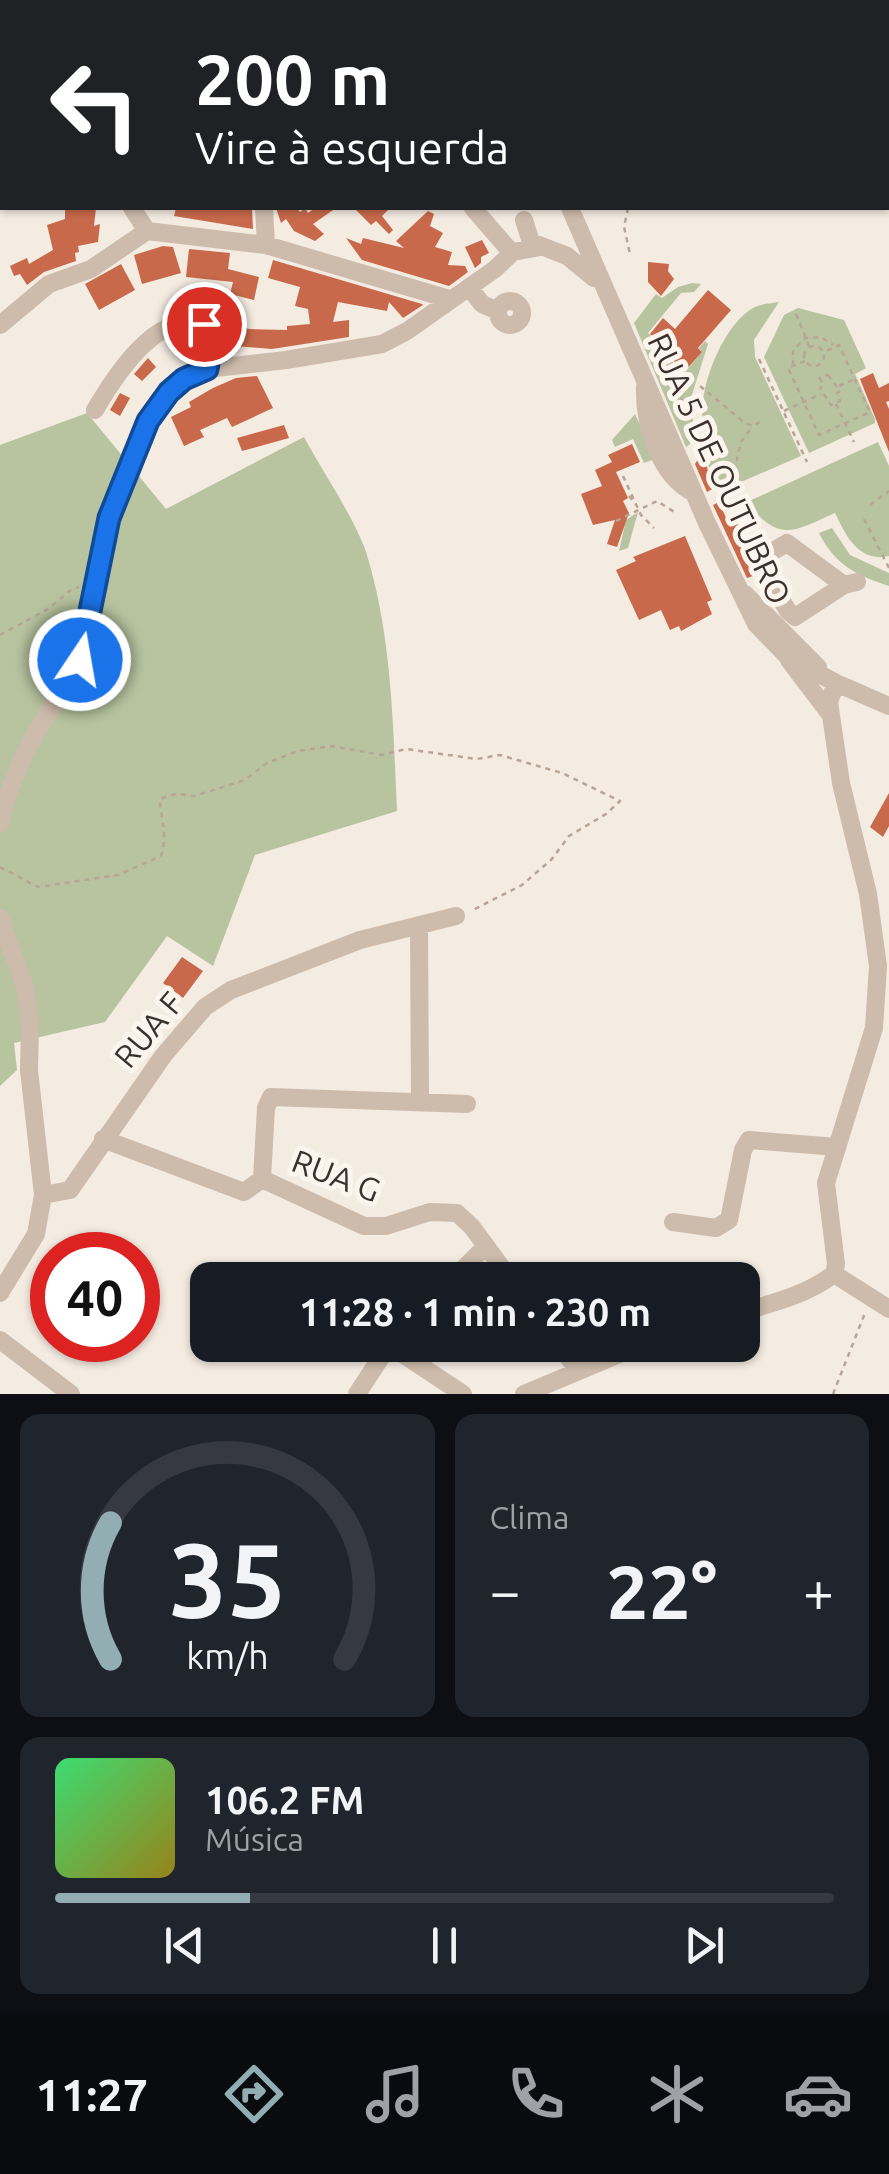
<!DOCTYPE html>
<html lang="pt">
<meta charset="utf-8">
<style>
:root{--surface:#171b24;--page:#20242c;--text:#f1f3f6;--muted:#9ea1a6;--line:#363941;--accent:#92aeb2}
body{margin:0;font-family:Ubuntu,sans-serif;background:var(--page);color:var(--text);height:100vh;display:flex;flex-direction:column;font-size:38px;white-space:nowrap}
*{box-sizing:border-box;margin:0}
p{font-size:32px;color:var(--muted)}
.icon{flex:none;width:55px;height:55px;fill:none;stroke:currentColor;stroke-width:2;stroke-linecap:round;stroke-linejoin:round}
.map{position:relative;height:1394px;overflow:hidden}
.details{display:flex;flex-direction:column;gap:20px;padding:20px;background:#0d0f14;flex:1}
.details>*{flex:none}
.hud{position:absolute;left:0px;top:0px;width:890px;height:210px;box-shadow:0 2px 8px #0004;background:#202124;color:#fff;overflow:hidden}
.speed{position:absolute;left:30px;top:1232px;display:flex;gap:20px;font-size:50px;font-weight:700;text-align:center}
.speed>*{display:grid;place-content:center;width:130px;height:130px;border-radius:50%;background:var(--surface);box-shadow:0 2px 8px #0004;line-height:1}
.speed .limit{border:15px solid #d22;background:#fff;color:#111}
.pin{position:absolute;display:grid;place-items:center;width:85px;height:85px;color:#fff;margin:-42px;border:5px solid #fff;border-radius:50%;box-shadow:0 2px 10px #0007}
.me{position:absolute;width:110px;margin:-55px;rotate:12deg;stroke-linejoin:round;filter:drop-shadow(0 0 8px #0008)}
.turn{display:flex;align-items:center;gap:35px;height:210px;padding:0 30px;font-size:45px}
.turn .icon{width:130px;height:130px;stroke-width:2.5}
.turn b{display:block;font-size:70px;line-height:85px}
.big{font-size:75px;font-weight:600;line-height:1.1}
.details .card{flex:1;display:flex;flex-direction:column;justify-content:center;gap:15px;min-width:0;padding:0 35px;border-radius:20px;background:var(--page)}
.details .dial{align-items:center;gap:0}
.dial svg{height:260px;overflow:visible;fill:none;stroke:var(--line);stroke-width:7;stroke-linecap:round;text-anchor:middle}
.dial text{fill:var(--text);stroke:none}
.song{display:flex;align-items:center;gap:30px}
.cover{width:120px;height:120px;border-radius:15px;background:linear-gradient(135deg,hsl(140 70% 55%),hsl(50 70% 35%))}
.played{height:10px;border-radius:5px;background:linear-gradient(90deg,var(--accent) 25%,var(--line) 25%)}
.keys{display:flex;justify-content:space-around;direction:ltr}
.heat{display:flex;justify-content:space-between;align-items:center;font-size:55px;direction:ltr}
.details .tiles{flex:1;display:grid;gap:20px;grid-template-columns:1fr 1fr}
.card:last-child{grid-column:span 2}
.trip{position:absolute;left:190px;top:1262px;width:570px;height:100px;border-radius:20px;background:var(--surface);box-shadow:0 2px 8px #0004;font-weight:600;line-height:100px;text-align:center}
.dock{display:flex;height:160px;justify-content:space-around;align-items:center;background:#090b0e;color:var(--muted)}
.dock .icon{width:70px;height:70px}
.dock .active{color:var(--accent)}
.dock b{font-size:45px;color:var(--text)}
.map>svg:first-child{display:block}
.green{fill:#b8c4a0}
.building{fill:#c8694b}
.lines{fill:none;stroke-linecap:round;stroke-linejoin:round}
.path{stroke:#b9a596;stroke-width:2.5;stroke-dasharray:5 5;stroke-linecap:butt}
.minor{stroke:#cdbbac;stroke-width:18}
.route-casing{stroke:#114b97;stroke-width:25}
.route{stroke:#1a73e8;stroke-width:18}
.labels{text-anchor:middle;stroke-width:10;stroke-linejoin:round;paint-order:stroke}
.street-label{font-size:32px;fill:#3b302b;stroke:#fbf5ee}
</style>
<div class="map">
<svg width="889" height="1394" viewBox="0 0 889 1394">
<rect width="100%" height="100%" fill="#f4ebe1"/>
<path class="green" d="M692,283L701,284L694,292L681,293L648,333L671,354L668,358L685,372L702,352L699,348L705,341L708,344L690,401L694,427L690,444L686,447L634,323L656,294L662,298L678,287Z
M779,302L754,340L755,357L801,456L718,492L703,451C709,437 703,426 702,412C702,380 725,322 755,307C762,304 772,303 779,302Z
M798,308L844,320L866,368L855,374L875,419V423L809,453L764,357L784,315Z
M87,413L166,509L304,437C321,469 355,519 366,552C392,635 393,724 397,811L255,855L213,966L167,936L105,1022L14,1043L17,1070L0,1086V445Z
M635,414L655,459L644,463L633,439L615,447L612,440Z
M878,442L889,466V556C859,563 846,536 835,513C794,531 779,544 747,502Z
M638,512L628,548L619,551L626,520Z
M832,528L850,555L889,573V586C857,576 834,564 819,533Z"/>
<path class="building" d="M65,208H96L94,226L100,224L98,242L78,246L79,252L75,253L76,261L44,272L27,285L20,274L14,276L10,266L27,258L29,264L53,250L47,225L65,219Z
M176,208H252L253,229L174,216Z
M276,208H296L300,212L305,208L308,213L315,208H336L313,224L324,234L315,241L294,231L286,219L281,223Z
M354,208H390L382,216L393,230L389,234L376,221L371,225Z
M428,211L434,214L430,226L443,233L435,247L452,252L448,265L465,266L468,272L449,286L362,260L346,238L361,244L363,238L404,248L396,241Z
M482,240L489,253L481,257V263L475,268L465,247Z
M163,246L173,247L181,273L142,284L134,255Z
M189,249L230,253L228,269L259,277L254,300L230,294L233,282L186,277Z
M273,260L422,304L423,305L403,318L389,302L387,311L338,302L333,322L349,320V337L272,349L235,346L233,352L223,350L228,323L249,329L287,330V326L310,324L308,309L295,306L300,287L268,278Z
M648,262L669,264L668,271L674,279L661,296L648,282Z
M121,264L135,290L99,310L85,284Z
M708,290L731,310L698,348L702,352L685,371L669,357L672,354L650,334L663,318L675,329Z
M181,336H187L192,346L174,354L168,342Z
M148,358L156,367L142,381L134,374Z
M873,373L879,388L889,383V401L886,402L889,409V452L860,379Z
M257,376L273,408L232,427L227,418L200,430L204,437L184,446L171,417L191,407L189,402L213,388L236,378Z
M120,393L130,398L120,416L110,410Z
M284,425L289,438L242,451L237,438Z
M632,444L640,462L616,472L628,498L623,501L629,513L617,547L607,544L615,520L593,525L581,494L602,486L595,470L612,462L608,455Z
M702,453L714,488L707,492L695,464Z
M719,502L727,520L734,517L747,541L744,542L748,553L746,561L753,576L747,578L713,505Z
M685,536L712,600L707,602L712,614L681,631L679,626L670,630L661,610L639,620L616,570L636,561L633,557Z
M889,793V826L883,837L870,827Z
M182,957L203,971L183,998L163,983Z"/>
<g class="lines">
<path class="path" d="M628,208L624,227L630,254
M796,314L809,346
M657,343L682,401L697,412
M804 356a10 10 0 1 1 20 0a10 10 0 1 1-20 0Z
M759,359L807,462
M805,361L788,368L819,435L870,412L839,345L824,352
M793,365V350L806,338L821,337L833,345
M828,375L840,391L837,393L840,401L831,405L820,388L823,386L820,378Z
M672,378L679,369
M700,386L745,423L753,426L760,422
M839,386L855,379
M836,404L854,442
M784,411L821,394
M623,476L641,515L654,528
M732,481L741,442L752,427
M629,496L636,505
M870,505L889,491
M864,519L889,568
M616,521L657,501L676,513
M0,635L48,609L71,590L79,587
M0,867L38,887L118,875L161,856C168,832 161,823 160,799L176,794L194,796L220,788L245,780L267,763L298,751L331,746L382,755L406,749L477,759L500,755L562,773L620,801L606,814L569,836L551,860L522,885L471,911
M833,1394L865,1313"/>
<path class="minor" d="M281,0L283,2
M504,0L505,2
M0,1L2,5
M551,2L569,1
M132,208L147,231
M264,208L266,245
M473,208L512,253
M570,208L707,523L756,624L788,657L836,683L889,706
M524,220L531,242L567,256L594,278
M147,231L266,245L449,299
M469,287L482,304L498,311
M498 313a12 12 0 1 1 24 0a12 12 0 1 1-24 0Z
M0,325L49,284L91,269L147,231
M645,387C644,425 659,475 694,493
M95,410C116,374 165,297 214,331L207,369
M844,585L787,543L758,560L788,611L795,617L844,585L857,582
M745,594L818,667
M789,660L830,714
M0,824L9,791L26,750L80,660L109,518L147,421L169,392L185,379L207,369L286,360L382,344L407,331L495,269L513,252L540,247
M0,918L25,987L30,1025L29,1070L43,1195L36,1234L0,1293
M419,925L420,1102
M103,1139L244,1192L262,1179
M262,1179L364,1226H386L430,1212L457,1213L472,1227L511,1280
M262,1179L266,1108L271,1097L467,1104
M43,1195L70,1190L163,1056L205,1007L231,990L360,940L456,916
M673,1222L716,1228L729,1220L743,1150L749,1140L837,1147
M235,1273L281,1280
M834,1274L889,1309
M452,1280L486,1246
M742,1312C776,1302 806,1295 834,1274L836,1264L826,1183L874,1028L878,966L868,894L841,783L829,702L836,683
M0,1340L71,1394
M389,1345L463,1394
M559,1345L577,1369
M357,1394L389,1345
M524,1394L641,1345"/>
</g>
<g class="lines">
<g class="route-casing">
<path id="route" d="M80,660L109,518L148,421L169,392L184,379L207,369L214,331L204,324"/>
</g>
<use href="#route" class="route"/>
</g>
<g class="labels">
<g class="street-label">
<text transform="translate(719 469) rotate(65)" y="11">RUA 5 DE OUTUBRO</text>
<text transform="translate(149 1030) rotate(-50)" y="11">RUA F</text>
<text transform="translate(336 1176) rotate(21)" y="11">RUA G</text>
</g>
</g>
</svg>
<div class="speed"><div class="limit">40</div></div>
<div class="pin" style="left:204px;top:324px;background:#d93025"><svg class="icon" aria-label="arrive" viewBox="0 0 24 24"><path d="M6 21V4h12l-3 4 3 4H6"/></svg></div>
<svg class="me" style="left:80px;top:660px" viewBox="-20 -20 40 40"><circle r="17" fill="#1a73e8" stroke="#fff" stroke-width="3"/><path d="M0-11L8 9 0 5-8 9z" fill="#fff"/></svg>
<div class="trip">11:28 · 1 min · 230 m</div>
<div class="hud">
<div class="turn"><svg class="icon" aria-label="left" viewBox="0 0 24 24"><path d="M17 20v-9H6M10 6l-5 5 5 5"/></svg><div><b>200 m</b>Vire à esquerda</div></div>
</div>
</div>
<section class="details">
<div class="tiles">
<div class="card dial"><svg viewBox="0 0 100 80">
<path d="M14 69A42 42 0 1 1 86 69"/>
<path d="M14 69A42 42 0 0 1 14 27" stroke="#92aeb2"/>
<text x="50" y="56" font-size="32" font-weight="700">35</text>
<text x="50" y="72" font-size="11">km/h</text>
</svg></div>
<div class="card"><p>Clima</p>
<div class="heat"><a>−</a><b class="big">22°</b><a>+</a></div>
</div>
<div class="card">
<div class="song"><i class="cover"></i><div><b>106.2 FM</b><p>Música</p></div></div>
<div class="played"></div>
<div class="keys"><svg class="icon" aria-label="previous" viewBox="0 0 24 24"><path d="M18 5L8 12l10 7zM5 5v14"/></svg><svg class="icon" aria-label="pause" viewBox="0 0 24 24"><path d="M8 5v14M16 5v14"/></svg><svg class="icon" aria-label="next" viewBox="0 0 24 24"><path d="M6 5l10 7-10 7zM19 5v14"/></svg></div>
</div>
</div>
</section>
<nav class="dock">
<b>11:27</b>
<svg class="icon active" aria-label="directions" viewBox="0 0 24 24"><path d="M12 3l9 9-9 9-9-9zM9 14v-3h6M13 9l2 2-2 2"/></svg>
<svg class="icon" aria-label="music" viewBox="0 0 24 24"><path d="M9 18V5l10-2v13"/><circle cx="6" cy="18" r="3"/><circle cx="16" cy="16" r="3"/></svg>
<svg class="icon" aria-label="phone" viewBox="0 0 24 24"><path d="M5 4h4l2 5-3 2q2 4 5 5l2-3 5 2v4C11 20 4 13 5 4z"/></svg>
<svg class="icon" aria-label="climate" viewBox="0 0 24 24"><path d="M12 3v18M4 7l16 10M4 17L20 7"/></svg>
<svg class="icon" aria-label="car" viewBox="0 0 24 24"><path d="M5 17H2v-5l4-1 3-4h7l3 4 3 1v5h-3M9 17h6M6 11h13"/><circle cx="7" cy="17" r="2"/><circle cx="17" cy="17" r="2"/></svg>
</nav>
